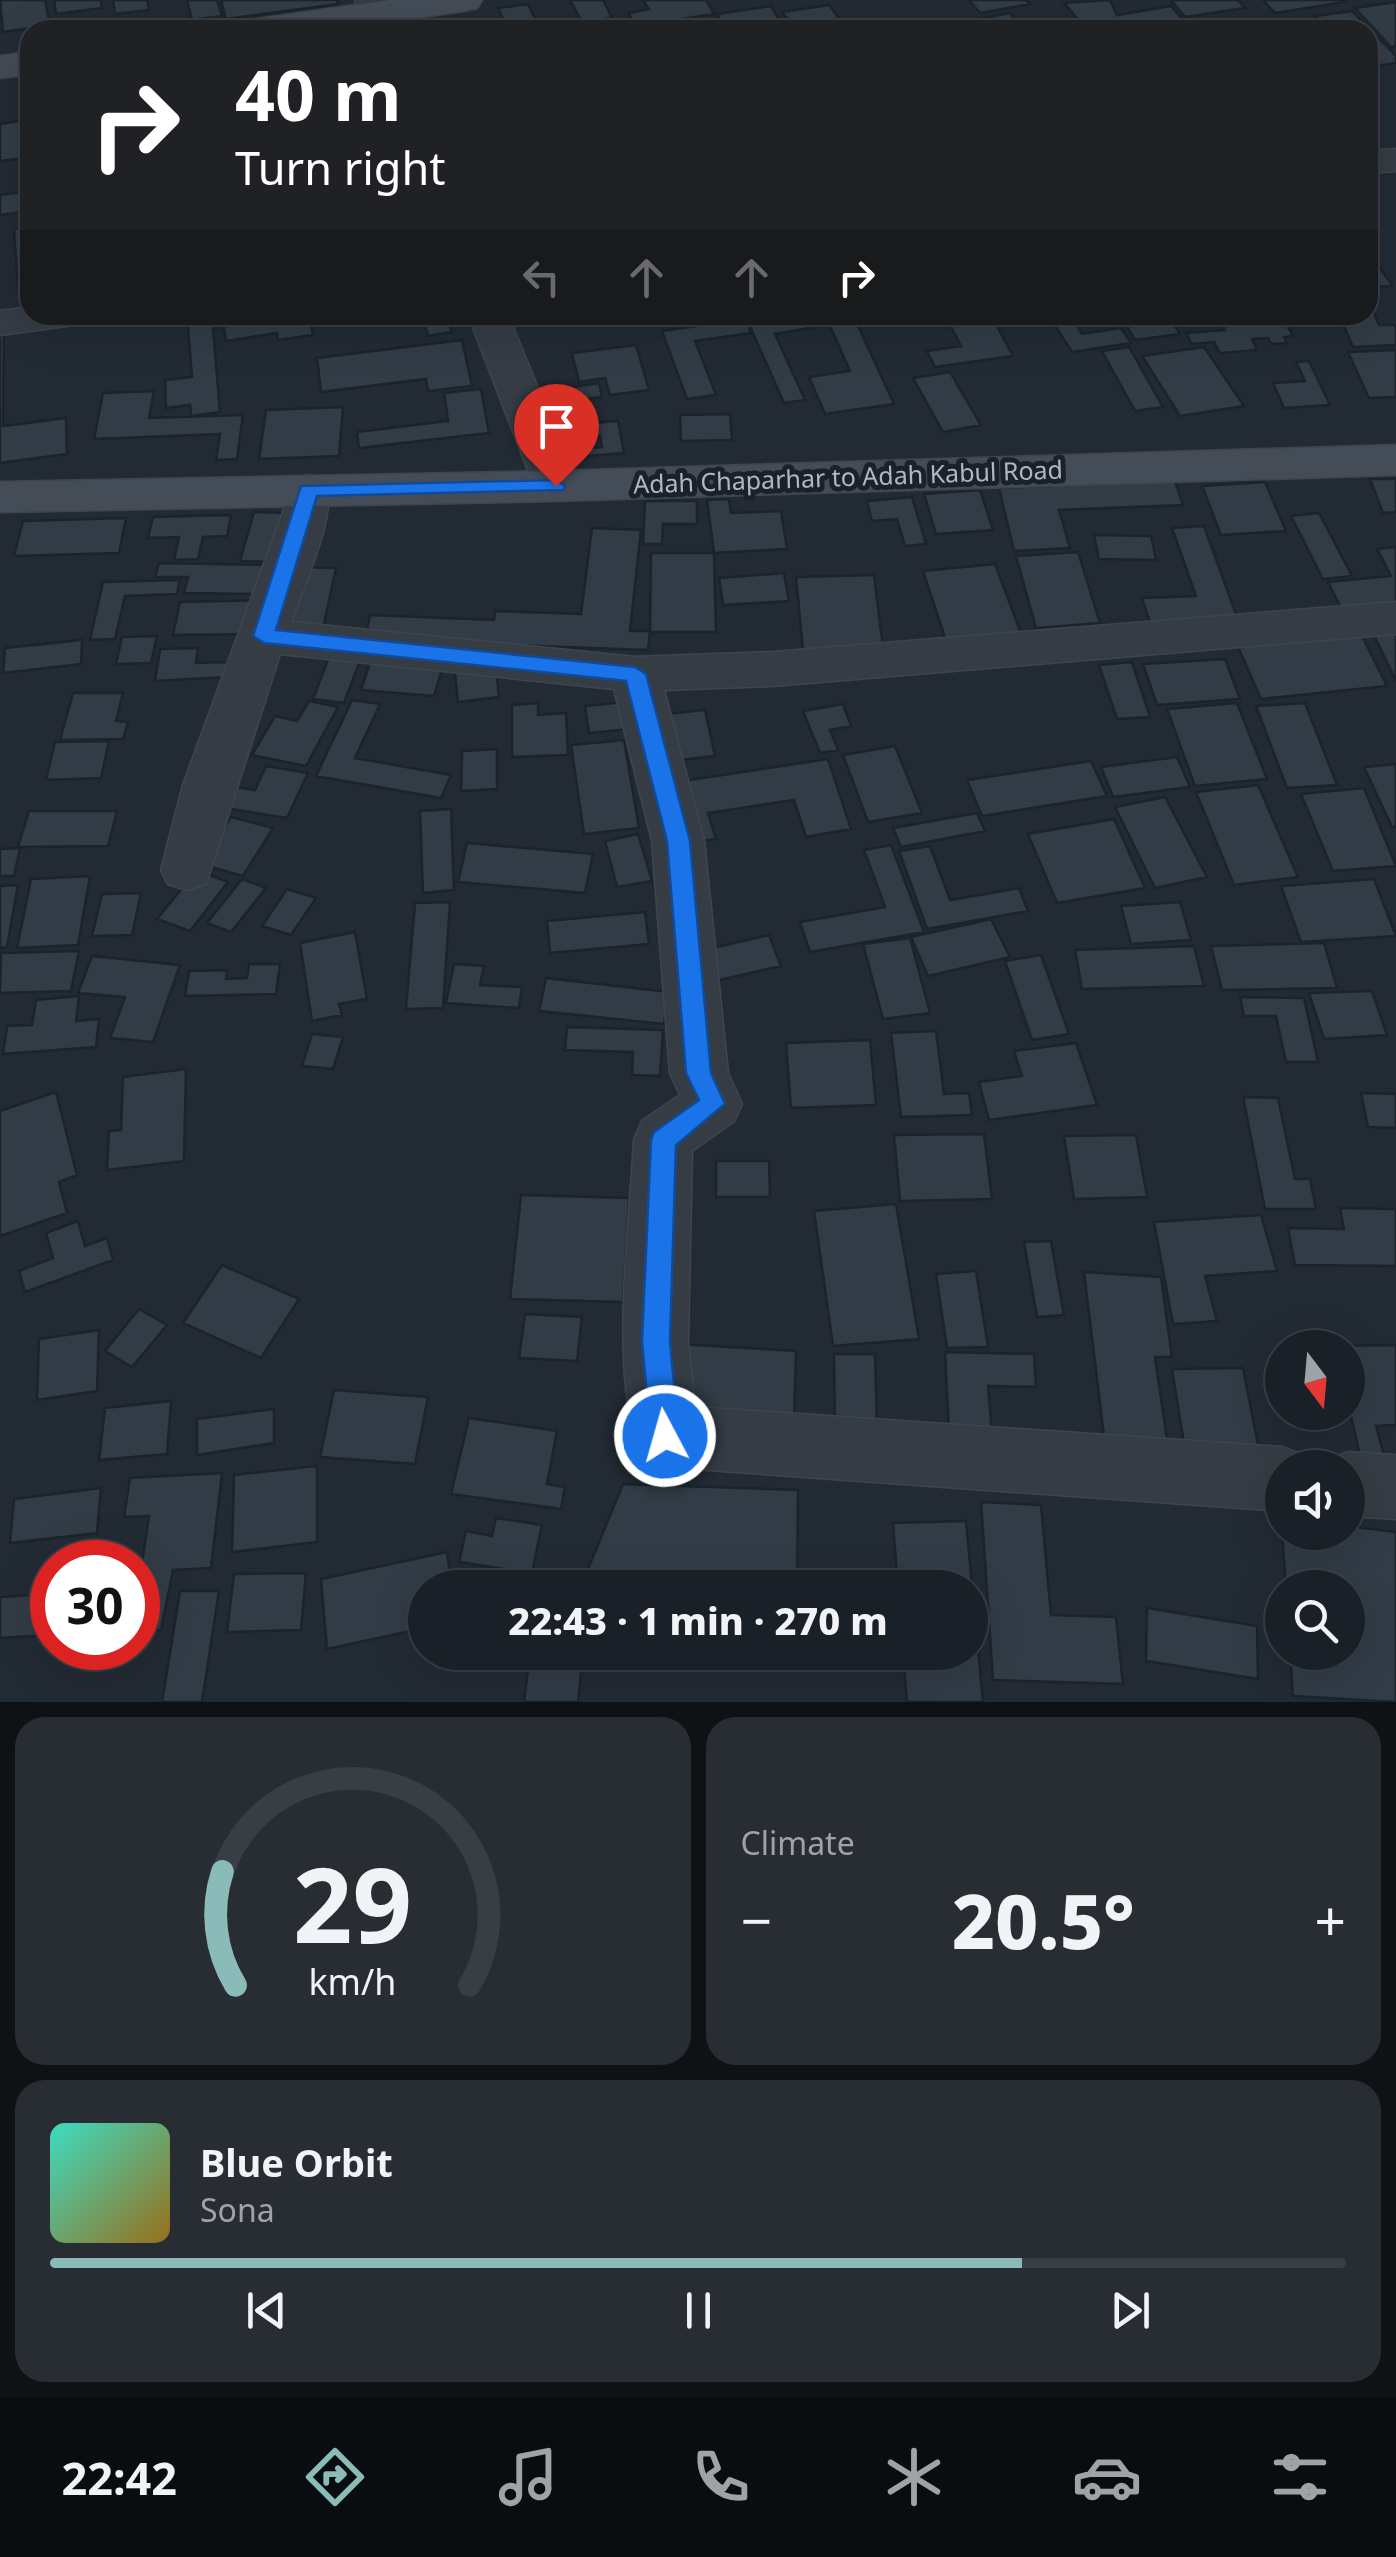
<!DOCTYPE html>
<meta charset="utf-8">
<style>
:root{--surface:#1a2027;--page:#272d33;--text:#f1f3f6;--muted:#9fa3a7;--line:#383e44;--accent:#8bbbb9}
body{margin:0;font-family:"Noto Sans",sans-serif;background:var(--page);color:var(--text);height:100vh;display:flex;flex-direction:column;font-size:38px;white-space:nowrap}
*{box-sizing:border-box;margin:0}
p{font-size:32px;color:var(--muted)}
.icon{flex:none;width:55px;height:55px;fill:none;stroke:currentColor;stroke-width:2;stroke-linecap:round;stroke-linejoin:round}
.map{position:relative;height:1702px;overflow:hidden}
.sheet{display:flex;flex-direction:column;gap:15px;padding:15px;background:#0e1215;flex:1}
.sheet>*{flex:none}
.banner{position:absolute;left:20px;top:20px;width:1358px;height:305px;border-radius:30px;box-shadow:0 10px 40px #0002,0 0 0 2px var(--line);background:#202124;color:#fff;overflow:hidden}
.needle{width:65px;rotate:164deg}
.tools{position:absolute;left:1265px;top:1330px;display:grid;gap:20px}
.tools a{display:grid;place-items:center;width:100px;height:100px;border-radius:50%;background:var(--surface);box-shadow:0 10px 40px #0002,0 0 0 2px var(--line);font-size:50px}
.speed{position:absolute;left:30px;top:1540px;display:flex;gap:20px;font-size:50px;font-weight:700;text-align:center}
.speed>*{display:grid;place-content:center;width:130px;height:130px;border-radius:50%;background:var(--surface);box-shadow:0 10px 40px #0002,0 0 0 2px var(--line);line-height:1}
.speed .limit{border:15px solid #d22;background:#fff;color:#111}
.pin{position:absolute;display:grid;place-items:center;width:85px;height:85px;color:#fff;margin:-102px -42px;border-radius:50% 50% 50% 0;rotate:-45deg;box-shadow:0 0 10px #0007}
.pin .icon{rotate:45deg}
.me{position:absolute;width:110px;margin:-55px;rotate:354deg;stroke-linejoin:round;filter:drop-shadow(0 0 8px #0008)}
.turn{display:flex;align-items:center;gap:35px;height:210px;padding:0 50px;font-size:45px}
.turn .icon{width:130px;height:130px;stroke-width:2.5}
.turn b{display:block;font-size:70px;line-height:85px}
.lanes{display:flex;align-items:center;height:95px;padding:0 50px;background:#0003;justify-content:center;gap:50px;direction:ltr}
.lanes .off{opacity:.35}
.big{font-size:75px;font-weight:800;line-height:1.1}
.sheet .widget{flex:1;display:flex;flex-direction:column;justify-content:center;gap:15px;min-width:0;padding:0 35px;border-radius:30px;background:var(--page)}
.sheet .dial{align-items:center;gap:0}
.dial svg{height:260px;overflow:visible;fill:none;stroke:var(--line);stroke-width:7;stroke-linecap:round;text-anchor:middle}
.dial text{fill:var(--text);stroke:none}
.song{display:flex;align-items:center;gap:30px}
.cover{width:120px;height:120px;border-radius:15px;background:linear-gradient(135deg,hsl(170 70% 55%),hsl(40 70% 35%))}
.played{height:10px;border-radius:5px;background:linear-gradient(90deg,var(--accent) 75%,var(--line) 75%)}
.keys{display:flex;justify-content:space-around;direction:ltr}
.heat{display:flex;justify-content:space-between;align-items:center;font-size:55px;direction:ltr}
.sheet .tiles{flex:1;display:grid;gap:15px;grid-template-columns:1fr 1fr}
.widget:last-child{grid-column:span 2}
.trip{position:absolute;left:408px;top:1570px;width:580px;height:100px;border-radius:50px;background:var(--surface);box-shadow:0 10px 40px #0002,0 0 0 2px var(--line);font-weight:800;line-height:100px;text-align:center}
.menu{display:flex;height:160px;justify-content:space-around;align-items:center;background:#0a0d10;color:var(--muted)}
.menu .icon{width:70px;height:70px}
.menu .current{color:var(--accent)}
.menu b{font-size:45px;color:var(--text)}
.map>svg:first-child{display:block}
.building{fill:#313c47;stroke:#1c232b;stroke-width:2.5}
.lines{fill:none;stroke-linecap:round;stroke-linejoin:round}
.minor-casing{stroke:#3e454e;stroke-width:3}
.secondary-casing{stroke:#3e454e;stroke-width:3}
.minor{fill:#353c44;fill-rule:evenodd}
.secondary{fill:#434c57;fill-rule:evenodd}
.route{fill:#1a73e8;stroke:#114b97;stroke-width:2.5}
.labels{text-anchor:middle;stroke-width:10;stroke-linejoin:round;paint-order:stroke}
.street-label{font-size:25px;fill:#afb7c1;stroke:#1a2129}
</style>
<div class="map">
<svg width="1396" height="1702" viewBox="0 0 1396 1702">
<rect width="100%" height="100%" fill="#222a34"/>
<path class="building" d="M0,0H45L50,25L3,32Z
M54,0H101L102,8L56,14Z
M113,0H147L149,10L115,14Z
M187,0H217L222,16L192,20Z
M221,0H337L338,4L226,19Z
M570,0H603L612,18L582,22Z
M643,0H706L714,14L636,26L628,13L649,9Z
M969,0H1026L1030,4L980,13Z
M1110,0L1117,15L1171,6L1184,21L1129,30H1077L1072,24L1080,22L1064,3Z
M1171,0H1238L1245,8L1185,17Z
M1263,0H1343L1345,2L1275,13Z
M1396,2V46L1391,47L1355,8Z
M528,4L540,29L508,30L498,8Z
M829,5L841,21L794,28L782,12Z
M771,6L784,28L726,30L717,14Z
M1352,11L1396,56V63L1368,67V30H1328L1315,16Z
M1010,13L1024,30H992L982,18Z
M420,16L426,30H398L394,20Z
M621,20L626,30H583L581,26Z
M707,20L713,30L658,28Z
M30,119V183H29L25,158L0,161V124Z
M30,191V211L0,215V195Z
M30,227V286L18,288L14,229Z
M1380,268L1392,285L1368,288V269Z
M1368,300L1379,325H1396V345L1353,347L1339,315H1368Z
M187,315H212L220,412L191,416L190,405L166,408L165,380L192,377Z
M222,315H309L313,335L278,340L277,333L226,341Z
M422,315H447L452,332L428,336Z
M782,315H815L821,326L775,334L805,400L784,403L747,320Z
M853,315L894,404L825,414L809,377L850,371L826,317Z
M880,315H954L885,325Z
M991,315L1013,356L935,367L927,351L961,346L946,317Z
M1048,315H1070L1082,334L1121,328L1131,343L1072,352Z
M1131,315H1168L1180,334L1135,340L1126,325L1136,323Z
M1282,315L1293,336L1284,337L1287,343L1271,344L1268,338L1252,339L1257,350L1220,353L1214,342L1192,344L1186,333L1225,330L1218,316Z
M746,319L751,333L695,341L716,395L687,399L662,331Z
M4,330L3,426L66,418L67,454L0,463V331Z
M462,340L472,386L428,391L426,379L321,392L317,358Z
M636,345L649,390L610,395L605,378L579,382L572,353Z
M1129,347L1163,407L1135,411L1102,351Z
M1204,347L1244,406L1180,416L1142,356Z
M1396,350V397L1369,398L1348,352Z
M1309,361L1330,405L1284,408L1273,383L1305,381L1296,362Z
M950,372L981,425L943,432L913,378Z
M599,383L602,397L583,399L588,419L569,421L560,389Z
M481,389L489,433L359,448L357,432L448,421L444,393Z
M154,391L149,418L243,415L237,459L216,460L220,434L94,439L103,393Z
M343,407L339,456L259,459L266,410Z
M730,414L732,440L681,441L680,415Z
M618,421L624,453L562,458V451L602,447L600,435L557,438L556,426Z
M1370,479H1396V512L1383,513Z
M1175,481L1183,505L1059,510L1070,548L1014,551L999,488Z
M1265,482L1286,531L1221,535L1202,486Z
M980,490L993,530L936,534L924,494Z
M912,497L926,544L905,546L897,519L872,521L867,501Z
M729,499L731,513L781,511L787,549L714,553L707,500Z
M645,501H697V524H663L662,544H643Z
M254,512L293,513L280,562L240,561Z
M1319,513L1352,576L1323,579L1291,516Z
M231,515L227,536L203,537L198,559L174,560L179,537L148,538L153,517Z
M126,518L119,553L14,556L23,521Z
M1204,526L1237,617L1150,623L1142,598L1196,596L1172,528Z
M592,528L641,530L630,631H650L648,650L365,640L370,615L494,620L495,611L581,614Z
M1094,535L1151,536L1156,560L1099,559Z
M1396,547V603L1341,608L1328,582L1391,576L1377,549Z
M1078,552L1100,623L1036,628L1016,556Z
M651,553H714L716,632H650Z
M159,563L269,565L262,594L184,593L188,577H155Z
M995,564L1022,636L947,644L923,571Z
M293,567L336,568L322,633L278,632Z
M784,573L789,601L723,605L719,578Z
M874,575L883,648L803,650L796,577Z
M180,580L177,594L125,596L115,639L90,640L103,582Z
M262,600L256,634L173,635L180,602Z
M1396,625V681L1370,627Z
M1358,628L1387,686L1261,699L1235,640Z
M157,636L151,663L116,664L122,637Z
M82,640L81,664L3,673L5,648Z
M198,648L196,663L230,662L228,677L155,681L160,649Z
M330,654L361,658L344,703L313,699Z
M372,656L444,662L434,696L361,690Z
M1225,659L1240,699L1157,705L1143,664Z
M495,661L499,697L458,702L454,665Z
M1132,662L1150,717L1117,719L1099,665Z
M73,693H123L116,721L128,722L123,739L60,740Z
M352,700L380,704L355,758L451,775L441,798L316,776Z
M309,701L338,707L306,766L252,755L275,716L297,721Z
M635,701L639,728L589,733L585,706Z
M538,703V715L566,713L568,755L512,757V705Z
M1237,703L1267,779L1195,786L1167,709Z
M1305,703L1337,785L1287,788L1256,706Z
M843,704L851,726L830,730L838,750L820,753L803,711Z
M705,710L715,756L663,762L655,715Z
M624,740L639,828L584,834L571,745Z
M109,741L101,778L46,780L55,742Z
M895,746L922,813L868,822L843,755Z
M497,749V789L461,791L462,751Z
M1177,757L1190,787L1113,797L1101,767Z
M828,759L851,829L806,837L794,800L708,813L716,839L691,842L676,782Z
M1091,761L1107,796L982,816L967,780Z
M1396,764V827H1392L1364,767Z
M266,766L308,773L287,818L206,805L217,784L255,790Z
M1258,785L1298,877L1234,885L1196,792Z
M1364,788L1396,866L1333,871L1301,794Z
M1165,797L1207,877L1155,888L1115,807Z
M451,809L454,890L423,893L420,811Z
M29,811H117L108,846L18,847Z
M977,813L985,831L901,847L893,828Z
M231,817L273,828L243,876L200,864Z
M1114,819L1145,888L1057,903L1028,834Z
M638,834L652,881L617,887L605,841Z
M467,843L593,854L585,893L458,882Z
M891,845L924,932L810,952L800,922L885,907L864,850Z
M930,846L950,900L1019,888L1028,911L927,929L899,851Z
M20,848L14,876H0V849Z
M197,870L228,882L190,931L157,919Z
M90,876L78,945L17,948L31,879Z
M242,879L266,888L231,932L207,923Z
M1374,879L1396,936L1301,942L1281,886Z
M18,885L7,947L0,948V886Z
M287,889L316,898L291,935L262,926Z
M141,893L132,935L92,936L102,894Z
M450,902L443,1008L406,1009L415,903Z
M1180,902L1191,940L1131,944L1121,906Z
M645,912L649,944L550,953L547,921Z
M991,919L1010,957L928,976L911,937Z
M355,932L367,999L339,1004L342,1015L312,1021L300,943Z
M769,935L781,966L707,983L695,952Z
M910,938L930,1013L883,1019L863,944Z
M1324,943L1337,988L1222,990L1211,946Z
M1194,946L1204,986L1082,989L1075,950Z
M79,951L71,991L0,993L1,953Z
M1041,955L1069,1034L1032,1040L1005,961Z
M92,956L180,965L153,1042L110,1038L125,997L78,993Z
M249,964H280L276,994L185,996L189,971L227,970L226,979L247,978Z
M454,964L484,966L480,985L522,987L519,1008L446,1003Z
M546,978L669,992L664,1024L539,1011Z
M1372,991L1387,1035L1324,1039L1309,993Z
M79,996L76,1021L99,1019L96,1047L3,1054L7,1026L32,1025L36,1000Z
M1240,997L1304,998L1318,1062H1286L1276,1016H1244Z
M567,1027L663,1030L660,1076L632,1075L633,1052L565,1050Z
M936,1031L944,1094L969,1093L972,1115L901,1117L891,1033Z
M312,1034L343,1037L333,1069L302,1066Z
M870,1040L876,1105L791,1108L786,1043Z
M1076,1043L1097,1105L989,1120L979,1082L1022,1076L1014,1051Z
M186,1069L184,1161L107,1170L109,1131L121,1130L123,1077Z
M56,1092L77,1175L59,1182L67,1213L0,1236V1111Z
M1361,1093L1396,1094V1128L1368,1127Z
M1243,1097L1278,1098L1295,1179H1310L1316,1209H1265Z
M984,1134L992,1199L900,1201L894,1135Z
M1136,1135L1147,1197L1074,1199L1064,1136Z
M716,1161H769L770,1197H716Z
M521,1195L629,1198L623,1302L510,1299Z
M896,1204L919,1339L833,1346L814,1211Z
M1340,1208L1396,1209V1266L1295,1265L1288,1228L1344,1229Z
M1261,1215L1277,1271L1205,1276L1217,1321L1173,1324L1154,1222Z
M78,1221L85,1246L107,1238L113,1260L25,1292L19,1271L53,1258L46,1233Z
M1051,1241L1064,1315L1037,1317L1024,1242Z
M222,1265L299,1299L261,1358L183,1323Z
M976,1271L988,1347L947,1348L936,1274Z
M1084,1272L1161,1277L1172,1357H1155L1168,1446L1105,1445Z
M139,1309L167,1325L132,1367L105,1351Z
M525,1314L582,1317L577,1361L519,1358Z
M99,1330L97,1391L37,1400L39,1339Z
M678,1344L796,1351L794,1422L672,1415Z
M1396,1345V1425L1376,1426L1386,1463L1362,1464L1348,1403V1348L1333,1346Z
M945,1352L1034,1354L1036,1387L988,1386L992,1434L949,1433Z
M834,1354H875L877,1426H835Z
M1243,1368L1259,1450H1185L1172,1369Z
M334,1390L428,1397L415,1464L320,1457Z
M171,1401L167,1454L99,1460L105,1408Z
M274,1409V1443L197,1455V1419Z
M469,1418L557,1431L547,1484L565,1487L561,1509L451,1494Z
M317,1466V1542L232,1552L234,1475Z
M222,1473L211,1568L173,1570L161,1630L138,1631V1590L149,1516L124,1517L130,1478Z
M623,1484L798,1490L797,1588L581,1586Z
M101,1488L97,1533L10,1543L14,1499Z
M981,1502L1041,1505L1051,1615L1116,1617L1123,1684L993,1680Z
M496,1518L542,1525L532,1573L459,1562L466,1531L492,1536Z
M1281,1519L1282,1532H1348V1526L1396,1532V1702L1293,1696L1290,1652H1348V1588H1286Z
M966,1521L983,1702H907L903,1652H970V1588H898L893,1523Z
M447,1552L452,1588H425V1628L327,1649L321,1579Z
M306,1573L301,1630L227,1632L234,1574Z
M180,1591H219L202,1702H162Z
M52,1594V1635L0,1638V1597Z
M1147,1608L1257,1626L1258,1679L1146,1661Z
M530,1652H583L578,1702H524Z"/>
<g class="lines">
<g class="minor-casing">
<path id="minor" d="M355,0H389L400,30H366Z
M1396,149V171L1368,173V151Z
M30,307V315H88L82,324L0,335V311Z
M468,315H508L578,486L572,496L556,500L540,496L534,486Z
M308,475L324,480C341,507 302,590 291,622L635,657L773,652L1396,602V634L773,686L664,690L704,841L728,1073L742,1104L734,1121L692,1151L688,1342L695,1407L1282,1447L1305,1456L1310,1468H1282V1511L665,1467L642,1458C608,1379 630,1227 634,1139L642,1121L680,1095L670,1073L652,841L614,689L280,654L206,884L187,890L168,884L161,870L183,785L283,512L286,490L292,480Z
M1348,1452L1396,1455V1519L1348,1516V1468H1322L1325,1461Z"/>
</g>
<g class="secondary-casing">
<path id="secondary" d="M390,0H482L477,8L464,11L332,30H240L245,22L258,19Z
M30,52V74L0,78V56Z
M1396,445V475L556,501L0,512V482L556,471Z"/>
</g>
<use href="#minor" class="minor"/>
<use href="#secondary" class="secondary"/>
</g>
<path class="route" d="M556,480L565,486L563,490L317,496L276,630L635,667L646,674L690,841L711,1073L725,1104L676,1145L670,1342L679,1436L675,1446L665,1450L655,1446L651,1436L642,1342L651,1140L654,1132L699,1100L686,1073L667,841L626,681L264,643L253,636L301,486Z"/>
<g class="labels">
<g class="street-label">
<text transform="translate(848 477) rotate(-2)" y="9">Adah Chaparhar to Adah Kabul Road</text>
</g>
</g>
</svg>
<div class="tools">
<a><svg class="needle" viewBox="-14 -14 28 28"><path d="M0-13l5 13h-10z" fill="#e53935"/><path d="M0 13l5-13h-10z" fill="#9fa3a7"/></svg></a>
<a><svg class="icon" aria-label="sound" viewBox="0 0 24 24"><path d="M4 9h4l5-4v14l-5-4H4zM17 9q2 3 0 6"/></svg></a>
<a><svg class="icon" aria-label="search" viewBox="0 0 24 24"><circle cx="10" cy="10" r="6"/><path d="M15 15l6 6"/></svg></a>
</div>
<div class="speed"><div class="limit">30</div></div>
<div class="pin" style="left:556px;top:486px;background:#d93025"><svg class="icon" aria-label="arrive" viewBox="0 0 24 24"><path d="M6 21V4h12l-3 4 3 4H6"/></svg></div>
<svg class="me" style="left:665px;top:1436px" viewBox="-20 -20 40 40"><circle r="17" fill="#1a73e8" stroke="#fff" stroke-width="3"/><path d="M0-11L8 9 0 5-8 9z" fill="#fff"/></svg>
<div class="trip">22:43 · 1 min · 270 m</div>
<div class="banner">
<div class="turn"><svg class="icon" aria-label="right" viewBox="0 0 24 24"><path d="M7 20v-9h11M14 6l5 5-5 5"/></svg><div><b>40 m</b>Turn right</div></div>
<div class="lanes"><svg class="icon off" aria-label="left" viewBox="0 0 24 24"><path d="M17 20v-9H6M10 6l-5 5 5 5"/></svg><svg class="icon off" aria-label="ahead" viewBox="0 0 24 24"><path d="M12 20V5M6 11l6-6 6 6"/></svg><svg class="icon off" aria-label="ahead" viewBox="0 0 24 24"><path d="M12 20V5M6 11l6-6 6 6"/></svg><svg class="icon" aria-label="right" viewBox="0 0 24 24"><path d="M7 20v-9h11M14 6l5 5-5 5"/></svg></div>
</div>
</div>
<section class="sheet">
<div class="tiles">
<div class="widget dial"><svg viewBox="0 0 100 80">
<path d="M14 69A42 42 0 1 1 86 69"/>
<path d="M14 69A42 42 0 0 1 10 34" stroke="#8bbbb9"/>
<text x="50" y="56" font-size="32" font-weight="700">29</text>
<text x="50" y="72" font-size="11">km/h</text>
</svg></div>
<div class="widget"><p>Climate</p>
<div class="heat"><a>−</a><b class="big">20.5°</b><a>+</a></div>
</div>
<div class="widget">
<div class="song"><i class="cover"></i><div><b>Blue Orbit</b><p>Sona</p></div></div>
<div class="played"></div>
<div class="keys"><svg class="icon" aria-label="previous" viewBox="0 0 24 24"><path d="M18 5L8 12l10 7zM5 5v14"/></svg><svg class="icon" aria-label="pause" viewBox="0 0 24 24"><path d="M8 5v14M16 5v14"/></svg><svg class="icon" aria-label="next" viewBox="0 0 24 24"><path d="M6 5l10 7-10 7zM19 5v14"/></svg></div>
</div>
</div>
</section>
<nav class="menu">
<b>22:42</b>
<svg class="icon current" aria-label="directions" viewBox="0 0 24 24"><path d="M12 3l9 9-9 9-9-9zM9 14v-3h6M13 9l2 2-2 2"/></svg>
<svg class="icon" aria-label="music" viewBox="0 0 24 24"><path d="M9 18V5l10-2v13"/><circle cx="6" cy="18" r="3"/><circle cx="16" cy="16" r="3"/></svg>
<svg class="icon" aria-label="phone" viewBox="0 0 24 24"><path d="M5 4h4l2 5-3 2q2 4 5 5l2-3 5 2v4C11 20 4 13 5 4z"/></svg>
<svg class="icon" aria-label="climate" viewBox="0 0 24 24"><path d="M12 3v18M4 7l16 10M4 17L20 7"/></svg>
<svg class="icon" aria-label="car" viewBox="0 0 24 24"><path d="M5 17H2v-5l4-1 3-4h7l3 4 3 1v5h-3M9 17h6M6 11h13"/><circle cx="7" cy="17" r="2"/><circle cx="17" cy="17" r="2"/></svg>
<svg class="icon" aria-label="filters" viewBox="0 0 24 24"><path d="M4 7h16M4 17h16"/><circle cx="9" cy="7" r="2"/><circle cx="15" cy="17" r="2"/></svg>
</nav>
